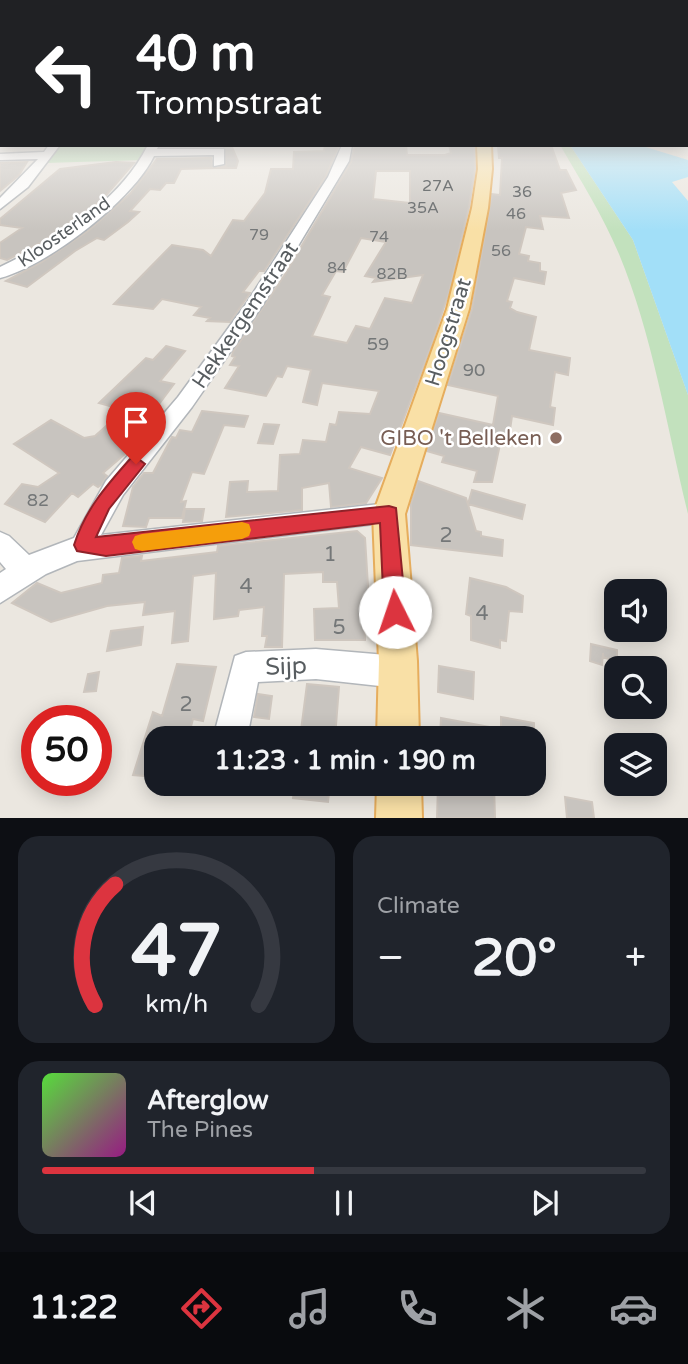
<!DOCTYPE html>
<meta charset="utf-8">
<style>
:root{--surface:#171b24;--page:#20242c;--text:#f1f3f6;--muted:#9ea1a6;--line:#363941;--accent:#dc343f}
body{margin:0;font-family:"Varela Round",sans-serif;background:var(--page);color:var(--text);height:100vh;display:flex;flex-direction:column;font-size:26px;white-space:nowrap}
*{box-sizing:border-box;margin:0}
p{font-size:23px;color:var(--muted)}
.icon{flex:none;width:38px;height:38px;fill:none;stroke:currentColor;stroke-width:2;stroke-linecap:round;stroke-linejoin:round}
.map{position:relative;height:818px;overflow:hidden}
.details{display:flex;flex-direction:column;gap:18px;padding:18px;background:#0d0f14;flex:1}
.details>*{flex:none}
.banner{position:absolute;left:0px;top:0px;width:690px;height:147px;box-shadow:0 4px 18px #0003;background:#202124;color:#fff;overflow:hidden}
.buttons{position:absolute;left:604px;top:579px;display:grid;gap:14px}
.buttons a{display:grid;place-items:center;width:63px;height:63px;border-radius:14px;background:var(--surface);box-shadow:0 4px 18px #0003;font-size:35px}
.speed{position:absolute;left:21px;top:705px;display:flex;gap:14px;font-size:35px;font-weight:700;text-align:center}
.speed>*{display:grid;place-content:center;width:91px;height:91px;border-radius:50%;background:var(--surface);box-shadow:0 4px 18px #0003;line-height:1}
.speed .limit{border:10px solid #d22;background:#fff;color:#111}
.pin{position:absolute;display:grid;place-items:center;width:60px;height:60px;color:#fff;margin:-72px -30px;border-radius:50% 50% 50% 0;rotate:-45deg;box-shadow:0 0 7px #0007}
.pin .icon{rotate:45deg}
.me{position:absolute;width:77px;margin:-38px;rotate:356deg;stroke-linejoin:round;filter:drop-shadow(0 0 5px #0008)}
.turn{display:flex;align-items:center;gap:24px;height:147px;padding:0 21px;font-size:32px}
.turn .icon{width:91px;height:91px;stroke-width:2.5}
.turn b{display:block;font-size:49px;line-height:60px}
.big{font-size:52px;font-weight:700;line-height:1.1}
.details .card{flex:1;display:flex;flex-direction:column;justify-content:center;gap:10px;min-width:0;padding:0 24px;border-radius:21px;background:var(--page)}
.details .dial{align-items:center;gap:0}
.dial svg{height:182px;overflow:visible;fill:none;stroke:var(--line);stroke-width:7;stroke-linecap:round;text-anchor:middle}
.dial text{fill:var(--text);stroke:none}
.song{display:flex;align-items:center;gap:21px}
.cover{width:84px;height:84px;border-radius:10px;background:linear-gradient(135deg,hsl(110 70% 55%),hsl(310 70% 35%))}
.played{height:7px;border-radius:4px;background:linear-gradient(90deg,var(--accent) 45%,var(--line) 45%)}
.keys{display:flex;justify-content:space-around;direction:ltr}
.heat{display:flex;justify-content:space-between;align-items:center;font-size:38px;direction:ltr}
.details .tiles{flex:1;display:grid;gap:18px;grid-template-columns:1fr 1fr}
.card:last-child{grid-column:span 2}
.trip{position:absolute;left:144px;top:726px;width:402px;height:70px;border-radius:21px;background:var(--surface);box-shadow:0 4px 18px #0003;font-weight:700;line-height:70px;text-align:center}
.tab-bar{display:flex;height:112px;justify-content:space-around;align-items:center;background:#090b0e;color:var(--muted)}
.tab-bar .icon{width:49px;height:49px}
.tab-bar .on{color:var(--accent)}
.tab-bar b{font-size:32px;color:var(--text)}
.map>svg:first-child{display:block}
.green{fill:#c2e1bd}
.water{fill:#a2dff8}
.building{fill:#c8c4bf;stroke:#cfc7bf;stroke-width:2;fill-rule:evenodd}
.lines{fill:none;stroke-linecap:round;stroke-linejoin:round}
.minor-casing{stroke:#b2b6ba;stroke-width:3}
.major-casing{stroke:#e6ad5d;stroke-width:4}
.minor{fill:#fff;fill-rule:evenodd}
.major{fill:#f9e0a6;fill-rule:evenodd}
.route{fill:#dc343f;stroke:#8f2229;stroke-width:2}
.slow{fill:#f59e0b}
.education-dot{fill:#8d6e63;stroke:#fff;stroke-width:2.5}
.labels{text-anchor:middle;stroke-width:5;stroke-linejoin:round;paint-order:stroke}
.far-number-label{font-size:16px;fill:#747778}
.far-street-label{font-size:18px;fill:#585d60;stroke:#fff}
.number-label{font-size:18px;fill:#747778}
.street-label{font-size:21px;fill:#585d60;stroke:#fff}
.education-label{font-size:21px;fill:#785e54;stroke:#fff;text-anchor:end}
.near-number-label{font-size:21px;fill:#747778}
.near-street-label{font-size:24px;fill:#585d60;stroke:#fff}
</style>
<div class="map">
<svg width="688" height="818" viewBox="0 0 688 818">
<rect width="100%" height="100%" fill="#ebe7e0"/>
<path class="green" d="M58,145H149L143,160L45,163Z
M560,145H570L633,240L688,395V514C667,428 653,336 619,254C603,216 581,181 560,145Z"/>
<path class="water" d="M570,145H639L688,160V177L672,182L688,201V395L633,240Z"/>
<path class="building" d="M231,145L238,161L236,168H215L226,166L224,146H165Z
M325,145H339L326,176L264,271H259L243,292L250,293L230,322L207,321L210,318L194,315L201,307L162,299L153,309L114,304L172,245L203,250L211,256L233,220L244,221L265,193L271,169H293L294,152L324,151Z
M355,145H406L407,155H445L451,153L449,145H474L475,169L469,207L449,292L431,346L390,455L361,447L349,468L382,478L366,503L331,507L329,483L302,488V510L226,517L230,482L248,481L247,492L278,491L280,455L300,454L303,440L326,442L330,424L336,425L339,412L370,414L379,391L322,383L317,405L303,402L311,370L287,366L282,377L277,376L266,396L225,388L239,366L230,365L235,357L232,356L233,352L284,276L351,162ZM376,171H410V203L373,199ZM361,238L386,242L365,276L376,278L373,282L423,275L412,303L385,298L370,329L356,326L347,343L312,336L330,297L322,295L336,271L343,272Z
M498,146L552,148L560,170H566L576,190L561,193L569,218L540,216L543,229L526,227L519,254L529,256L528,261L540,263V271L546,272L544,284L514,278L507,301L512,302L510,308L517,312L536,317L529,350L570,358L568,375L555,372L550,407L555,408L553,425L512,416L509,437L502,435L492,482H474L477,471L442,462L444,456L427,451L439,413L493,425L498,396L448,385L472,309L492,194L500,195L502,158H499Z
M211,158L214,168L181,169L174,183H166L160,190L150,189L130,211L139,212L128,222L104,240L97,238L75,251L27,287L6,281L42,262L88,231L130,194L157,159Z
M27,162L19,175L0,191V163Z
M116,162L134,163L102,200L42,242L7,260L0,258V243L22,228L0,225V219L60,169Z
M166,346L185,351L160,381L174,384L142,427L148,428L126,453L103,473L107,476L102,484L98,487L93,484L78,497L72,493L45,522L5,504L22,484L38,487L59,473L14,444L51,420L84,438L95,436L124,410L99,403L146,358L153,360Z
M202,411L248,416L244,427L224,425L204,474L192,472L181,502L186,501L182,518H149L146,527L123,526L133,487L144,473H153L172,437L176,438L180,430L192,432Z
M264,424L279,425L273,444L258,443Z
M418,481L466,498L476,531L481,532V536L503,540L502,556L411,545V504Z
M472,490L525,505L522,519L468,504Z
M185,509H204L202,521L183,522Z
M357,531L365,538L370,618H364L365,640H315L314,609L339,608L337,582H323V572L284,574L282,647H265L267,636H262L264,607L239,610L238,616L214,619L216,573L193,576L188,641L172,643L175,611L143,615L145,602L107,606L51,622L12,603L37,583L61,593L102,583L103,575L119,573L122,558L142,556L141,561L217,552L218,546Z
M470,578L506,587L523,596L522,612L509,611L506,641L500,640V648L471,640V616L466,614Z
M143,627L141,645L107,651L111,631Z
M591,644L617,650V662L603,657V653L602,665L590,661Z
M177,664L216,667L203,721L193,719L188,738H156V777L133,775L153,712L162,716Z
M439,666L474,672L473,699L438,692Z
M99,672L96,691L84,692L88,674Z
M307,684L339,687L335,738H300Z
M258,694L272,696L269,719L254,717Z
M501,717L534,723V736L501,729Z
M441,718L516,732V738H440Z
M295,784H330L328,802L293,798Z
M438,784H494L495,818H437Z
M565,797L592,802L594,818H567Z"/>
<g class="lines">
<g class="minor-casing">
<path id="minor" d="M0,135H2V141H0Z
M49,145H60L28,187L0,209V198L38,159L0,160V154L44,152Z
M148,145H159L157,149H224V164L214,166V155L154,156C133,200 47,266 0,278V267C57,239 119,203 148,145Z
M342,145H352L349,161L262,306L192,407L123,495L101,535L389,503L398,507L402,514L398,521L77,561L46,574L0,603V573L6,569L0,562V532L9,536L29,555L74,538L106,481L178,397L246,304L328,177Z
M316,649L398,656L409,661L414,672L409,683L398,688L316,679L258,682L247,738H213L235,656L246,652Z"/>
</g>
<g class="major-casing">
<path id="major" d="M477,145H491L492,169L488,208L469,309L405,514L417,661L419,738H377L379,661L373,514L447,309L472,208L478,169Z
M377,784H421L422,818H376Z"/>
</g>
<use href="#minor" class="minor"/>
<use href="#major" class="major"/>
</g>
<linearGradient id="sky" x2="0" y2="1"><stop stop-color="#8cc5ee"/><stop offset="0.51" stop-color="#f6f4f1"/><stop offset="1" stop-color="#f6f4f1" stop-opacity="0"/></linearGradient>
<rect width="688" height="231" fill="url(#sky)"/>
<path class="route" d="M136,457L145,464L109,509L96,537L389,506L396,508L406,612L403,619L395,622L388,619L384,612L380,523L106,556L77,551L74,545C85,510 106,486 130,459Z"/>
<path class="slow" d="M242,522L249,524L251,530L249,536L242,539L142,551L135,549L132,542L135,536L142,534Z"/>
<circle class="education-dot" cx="556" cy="438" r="7"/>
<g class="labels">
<g class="far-number-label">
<text x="438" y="191">27A</text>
<text x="522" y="197">36</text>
<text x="423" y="213">35A</text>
<text x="516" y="219">46</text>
<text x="259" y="240">79</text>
<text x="379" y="242">74</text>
<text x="501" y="256">56</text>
<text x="337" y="273">84</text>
<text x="392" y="279">82B</text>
</g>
<g class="far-street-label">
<text transform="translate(64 232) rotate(-35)" y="6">Kloosterland</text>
</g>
<g class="number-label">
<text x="378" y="350">59</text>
<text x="474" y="376">90</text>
<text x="38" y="506">82</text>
</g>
<g class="street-label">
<text transform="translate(245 315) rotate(-56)" y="7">Hekkergemstraat</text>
<text transform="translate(448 332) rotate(-73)" y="7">Hoogstraat</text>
</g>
<g class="education-label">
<text x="542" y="445">GIBO 't Belleken</text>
</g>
<g class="near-number-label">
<text x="446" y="542">2</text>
<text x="330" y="561">1</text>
<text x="246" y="593">4</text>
<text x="482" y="620">4</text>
<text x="339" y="634">5</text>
<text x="186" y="711">2</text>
</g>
<g class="near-street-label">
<text transform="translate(286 666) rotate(-2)" y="8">Sijp</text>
</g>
</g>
</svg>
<div class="buttons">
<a><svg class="icon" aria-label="sound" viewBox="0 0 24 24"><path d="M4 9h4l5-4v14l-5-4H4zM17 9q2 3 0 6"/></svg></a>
<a><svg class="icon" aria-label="search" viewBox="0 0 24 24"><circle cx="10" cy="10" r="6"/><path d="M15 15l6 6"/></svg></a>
<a><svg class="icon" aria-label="layers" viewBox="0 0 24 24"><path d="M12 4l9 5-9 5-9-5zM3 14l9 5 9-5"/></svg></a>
</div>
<div class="speed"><div class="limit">50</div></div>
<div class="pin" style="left:136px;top:464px;background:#d93025"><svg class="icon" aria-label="arrive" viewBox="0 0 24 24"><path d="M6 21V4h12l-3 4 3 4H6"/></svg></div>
<svg class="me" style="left:395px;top:612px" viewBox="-20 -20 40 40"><circle r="19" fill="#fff"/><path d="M0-13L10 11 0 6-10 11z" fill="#dc343f"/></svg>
<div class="trip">11:23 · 1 min · 190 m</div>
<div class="banner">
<div class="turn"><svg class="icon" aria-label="left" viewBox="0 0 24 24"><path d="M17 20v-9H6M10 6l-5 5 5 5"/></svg><div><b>40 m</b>Trompstraat</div></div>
</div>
</div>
<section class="details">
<div class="tiles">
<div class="card dial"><svg viewBox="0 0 100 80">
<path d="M14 69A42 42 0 1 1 86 69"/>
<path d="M14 69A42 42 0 0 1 23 16" stroke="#dc343f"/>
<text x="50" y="56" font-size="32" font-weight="700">47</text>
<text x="50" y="72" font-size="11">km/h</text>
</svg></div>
<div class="card"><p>Climate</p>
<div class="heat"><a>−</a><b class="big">20°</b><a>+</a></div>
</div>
<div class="card">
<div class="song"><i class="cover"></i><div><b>Afterglow</b><p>The Pines</p></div></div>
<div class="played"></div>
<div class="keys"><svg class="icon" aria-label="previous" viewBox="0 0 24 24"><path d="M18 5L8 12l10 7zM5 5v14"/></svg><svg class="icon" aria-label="pause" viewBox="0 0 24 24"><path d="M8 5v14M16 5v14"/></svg><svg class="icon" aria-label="next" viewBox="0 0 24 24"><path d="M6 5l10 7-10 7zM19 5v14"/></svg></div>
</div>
</div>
</section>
<nav class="tab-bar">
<b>11:22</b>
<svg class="icon on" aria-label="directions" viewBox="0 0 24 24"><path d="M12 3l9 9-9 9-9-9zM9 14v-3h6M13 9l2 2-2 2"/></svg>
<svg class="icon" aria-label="music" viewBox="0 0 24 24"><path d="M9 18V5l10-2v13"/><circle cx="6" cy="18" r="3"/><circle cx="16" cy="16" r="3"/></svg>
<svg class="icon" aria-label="phone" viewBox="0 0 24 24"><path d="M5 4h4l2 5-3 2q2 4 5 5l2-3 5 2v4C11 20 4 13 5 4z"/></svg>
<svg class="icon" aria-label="climate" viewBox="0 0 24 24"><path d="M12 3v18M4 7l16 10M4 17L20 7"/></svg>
<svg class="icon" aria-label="car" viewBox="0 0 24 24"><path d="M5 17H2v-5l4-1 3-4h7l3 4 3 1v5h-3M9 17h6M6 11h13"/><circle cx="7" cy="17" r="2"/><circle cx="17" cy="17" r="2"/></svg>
</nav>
